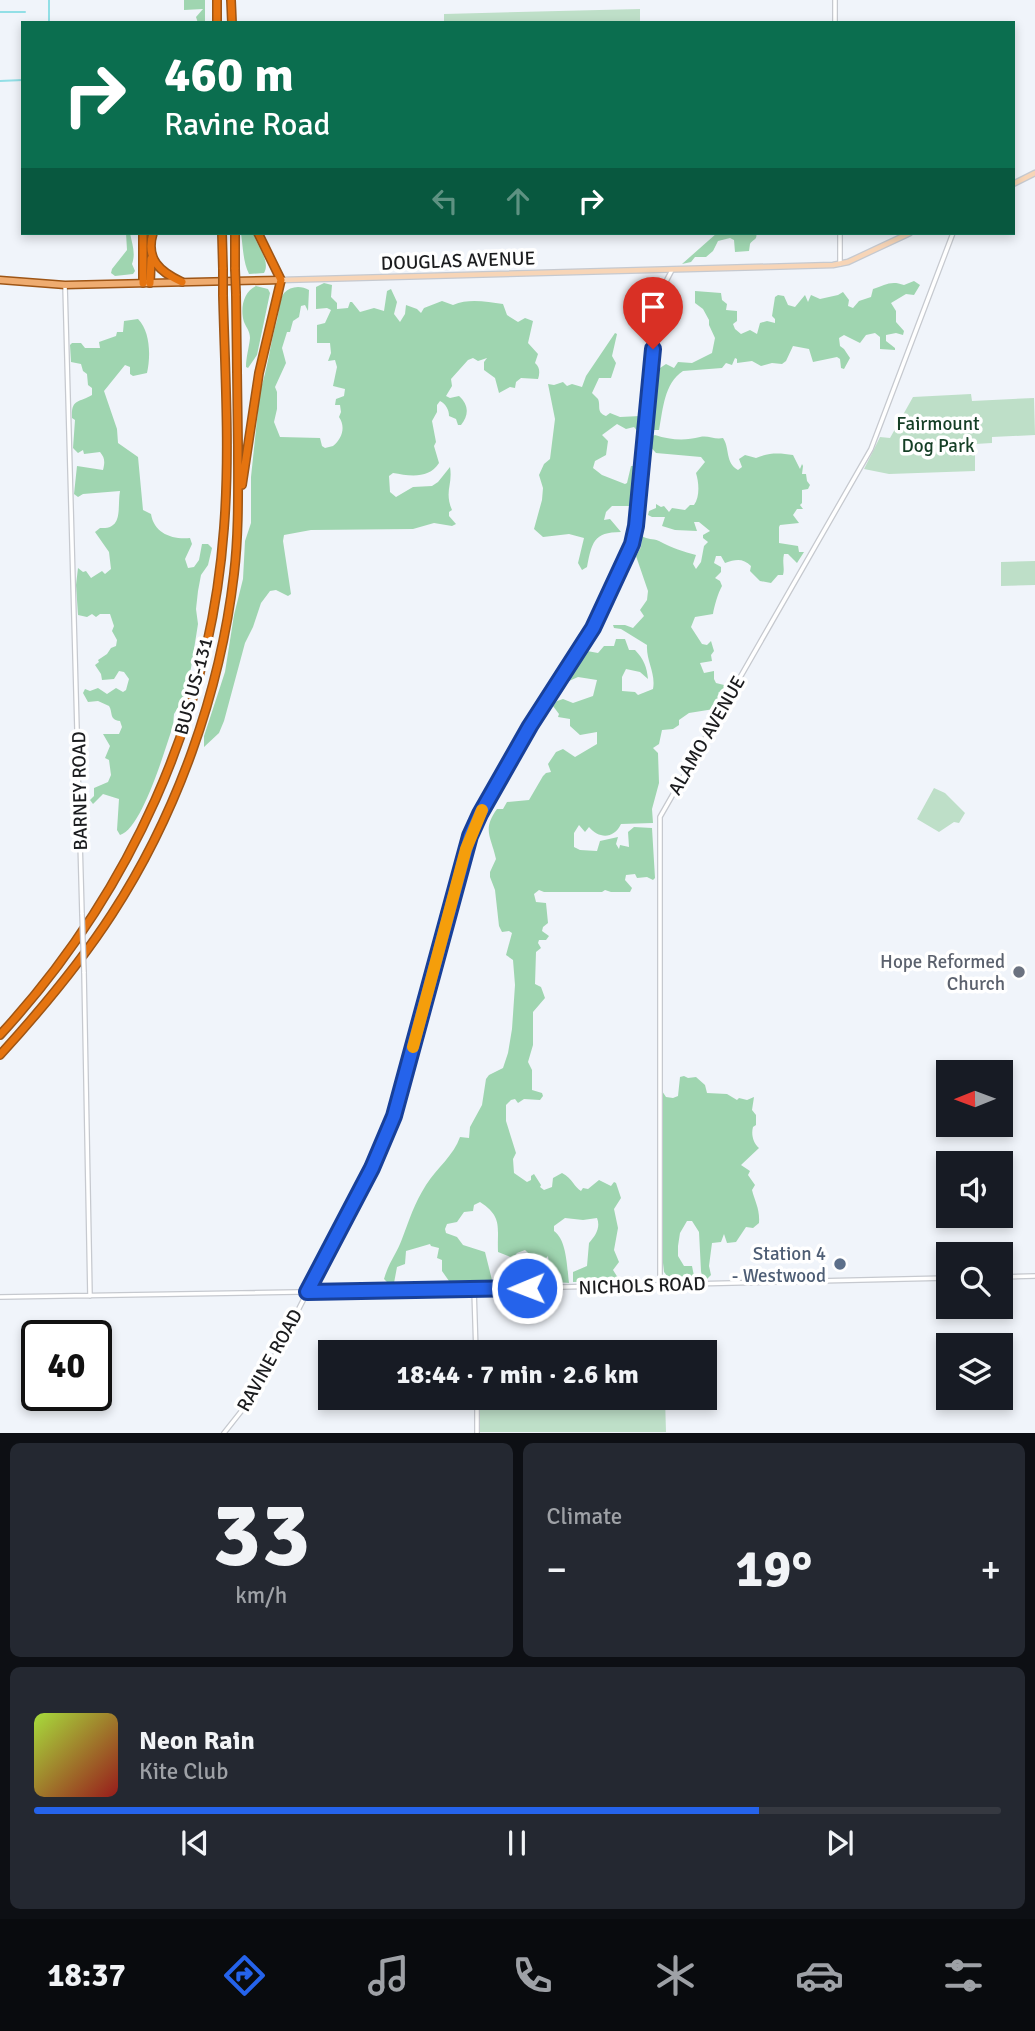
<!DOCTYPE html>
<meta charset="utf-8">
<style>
:root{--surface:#171b24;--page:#242831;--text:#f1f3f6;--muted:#9ea1a6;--line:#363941;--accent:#2563eb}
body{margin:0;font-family:Signika,sans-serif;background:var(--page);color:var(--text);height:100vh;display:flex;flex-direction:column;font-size:26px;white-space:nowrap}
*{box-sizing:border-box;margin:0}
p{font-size:23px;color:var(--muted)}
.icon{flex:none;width:38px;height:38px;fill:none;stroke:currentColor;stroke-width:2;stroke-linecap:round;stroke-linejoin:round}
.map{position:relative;height:1433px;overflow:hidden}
.panel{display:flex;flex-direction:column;gap:10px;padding:10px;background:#0d0f14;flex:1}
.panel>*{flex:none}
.top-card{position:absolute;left:21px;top:21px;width:994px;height:214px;border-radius:0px;box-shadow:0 4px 10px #0003;background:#0b6e4f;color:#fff;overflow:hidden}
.needle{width:46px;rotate:269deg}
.buttons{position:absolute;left:936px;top:1060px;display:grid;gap:14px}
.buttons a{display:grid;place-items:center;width:77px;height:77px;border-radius:0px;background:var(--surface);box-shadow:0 4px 10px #0003;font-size:35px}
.speed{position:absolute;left:21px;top:1320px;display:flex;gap:14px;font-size:35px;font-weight:700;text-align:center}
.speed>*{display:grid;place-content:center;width:91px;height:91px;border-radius:50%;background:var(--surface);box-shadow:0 4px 10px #0003;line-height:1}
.speed .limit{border:4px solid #111;border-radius:10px;background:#fff;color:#111}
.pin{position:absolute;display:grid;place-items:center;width:60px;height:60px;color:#fff;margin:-72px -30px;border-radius:50% 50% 50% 0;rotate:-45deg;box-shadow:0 0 7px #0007}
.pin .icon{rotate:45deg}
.me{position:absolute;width:77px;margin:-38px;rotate:269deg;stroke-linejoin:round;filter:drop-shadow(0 0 5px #0008)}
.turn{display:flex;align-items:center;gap:24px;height:147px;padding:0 28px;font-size:32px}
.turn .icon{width:91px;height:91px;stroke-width:2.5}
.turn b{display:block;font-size:49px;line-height:60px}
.lanes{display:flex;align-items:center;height:66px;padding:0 28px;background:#0003;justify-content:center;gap:35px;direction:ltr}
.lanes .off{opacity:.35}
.big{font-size:52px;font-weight:700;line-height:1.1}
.panel .widget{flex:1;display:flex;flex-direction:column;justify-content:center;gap:10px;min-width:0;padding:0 24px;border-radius:10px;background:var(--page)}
.panel .dial{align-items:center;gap:0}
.dial b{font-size:91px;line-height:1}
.song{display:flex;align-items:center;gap:21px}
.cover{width:84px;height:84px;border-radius:10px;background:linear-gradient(135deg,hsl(80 70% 55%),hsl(0 70% 35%))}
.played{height:7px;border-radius:4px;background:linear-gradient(90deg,var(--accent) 75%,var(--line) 75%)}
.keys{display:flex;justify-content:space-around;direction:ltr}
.heat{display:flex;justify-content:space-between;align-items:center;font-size:38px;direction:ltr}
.panel .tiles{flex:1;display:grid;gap:10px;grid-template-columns:1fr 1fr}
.widget:last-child{grid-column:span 2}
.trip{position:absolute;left:318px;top:1340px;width:399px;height:70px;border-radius:0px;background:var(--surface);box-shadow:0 4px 10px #0003;font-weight:700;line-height:70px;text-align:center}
.tab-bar{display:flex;height:112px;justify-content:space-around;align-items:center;background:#090b0e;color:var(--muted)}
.tab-bar .icon{width:49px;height:49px}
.tab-bar .current{color:var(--accent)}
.tab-bar b{font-size:32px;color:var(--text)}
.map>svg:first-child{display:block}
.green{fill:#bedfc8}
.forest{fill:#9fd5b0}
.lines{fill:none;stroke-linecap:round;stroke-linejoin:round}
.stream{stroke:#92dfe6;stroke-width:2}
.tertiary-casing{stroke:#c6c9cf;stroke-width:6}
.secondary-casing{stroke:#c6c9cf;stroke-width:7}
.primary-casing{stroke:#9e5515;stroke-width:9}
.motorway-casing{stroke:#9e5515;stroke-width:10}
.tertiary{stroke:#fff;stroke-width:3.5}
.secondary{stroke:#f7d5b7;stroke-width:4.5}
.primary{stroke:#efac70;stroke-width:6}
.motorway{stroke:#e57410;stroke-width:7}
.tertiary-bridge-casing{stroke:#c6c9cf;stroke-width:6;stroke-linecap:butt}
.motorway-bridge-casing{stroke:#9e5515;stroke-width:10;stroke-linecap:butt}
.tertiary-bridge{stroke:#fff;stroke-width:3.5}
.motorway-bridge{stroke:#e57410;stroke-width:7}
.route-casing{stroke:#184099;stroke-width:18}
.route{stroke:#2563eb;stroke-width:12}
.slow{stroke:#f59e0b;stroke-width:12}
.worship-dot{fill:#6b7280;stroke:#fff;stroke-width:2.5}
.service-dot{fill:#5c6f8a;stroke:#fff;stroke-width:2.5}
.labels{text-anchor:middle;stroke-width:7;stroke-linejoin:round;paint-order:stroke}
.street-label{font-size:19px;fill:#1b1c1e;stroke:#fff}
.park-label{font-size:19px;fill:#153f26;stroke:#fff}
.worship-label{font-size:19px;fill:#5b616d;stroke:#fff;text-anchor:end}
.service-label{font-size:19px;fill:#4e5e75;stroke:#fff;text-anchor:end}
</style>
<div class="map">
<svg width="1035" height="1433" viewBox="0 0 1035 1433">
<rect width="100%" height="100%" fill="#f0f4fa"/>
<path class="green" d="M640,9V23H444V14Z
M971,394L972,401L1034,398L1035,435L992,437V443L975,444V471L889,474L864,469L880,437L890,438L913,397Z
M1035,561V585L1001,586V562Z
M934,788L945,793L965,813L959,823L954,822L939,832L917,819Z
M479,1398H665L666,1432H479Z"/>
<path class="forest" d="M184,0H205V23H198L196,17L203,9L184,10Z
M126,233H130C132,244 136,253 132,264L135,271L133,274L115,276L111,273L112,269L127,250Z
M241,233H253C257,246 271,261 264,273L249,274C243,262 243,247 241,233Z
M717,233H756C758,240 753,239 750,244L749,251L735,252L734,240L730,238L718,241L713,251L706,257H695L691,262L682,264Z
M914,281L920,285L914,295L906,294L891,303L896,311V322L904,331L903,335L896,333L886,335V341L895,348V350L880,349V337L875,333L866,335L860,343L844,335L839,338L840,346L844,349L850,358L844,369L841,368L840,359L837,357L813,362L809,349L793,346L786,361L782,364L772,363L761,366L752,361L737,363V359L735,358L732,365L726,363L722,368L683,371C664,383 663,410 659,430H651L652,401L657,370L666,364L674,368L678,362L692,363L712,353L715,338L709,325V320L703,309L695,303V291L721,293L722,300L727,304L726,310L737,311V321L733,324L735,329L741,334L750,330L757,334L760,323L767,321L775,323V319L772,316L775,297L778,295L784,296L788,305L795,307L805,295L808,302L811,295L820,299L838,295L843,292L849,300L848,306L853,308L859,301L871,297L873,289C885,285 891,280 904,285Z
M324,283L332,285L331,297L337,303V309L348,308L350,302H352L360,312L374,308L384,311L387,291L391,289L397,302L394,314L400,322L405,314L406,305L417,309L421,313L424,308L442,301L453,305C470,298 486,302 503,304L507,315L518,322L525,318L533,321L528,343L538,354L535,363C540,367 540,373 538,379L521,378L516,382L515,388L510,387L499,393L495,378L484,370V362L487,358L478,361L473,358L468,360L451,379L452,386L446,396L450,398L459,396C469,405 469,415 461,425H458L456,419L449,416C449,410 446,404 440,401L437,405V412L432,421L436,442L434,446L439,463C429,479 410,476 393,473L389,476L390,492L396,497L413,487L432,486L438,482L450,467C453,485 444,491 452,510L449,512V516L456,524L452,526L434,523L413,529L311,530L284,535L283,541L291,594L288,596L276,590L270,591L261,603L253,627L245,643L224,721L219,733L204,747V736L225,672L234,615L243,579L245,541L251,523V477L260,391C268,368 270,344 277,320C279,313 279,300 284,293C290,286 301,285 309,290L308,311L305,305L301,306L299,317L293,321L290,332H287L282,348L286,363L275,387L277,392V409L274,422L280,437L320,438L322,446L325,448L333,446C342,439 346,427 339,417L341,412L340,405H335L336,399L344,396L345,389L333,386L337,367L335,360L328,361L331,353L330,343H317V325L325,323L331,310L327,308L316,309V287Z
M256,286L268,289L270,293L257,355L248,368L246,367C246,357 249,348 250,338C250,331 246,327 244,322C240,309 243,292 256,286Z
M138,319C150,331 151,355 147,373L133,376L130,374V367L125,365L104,391L117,429L118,443L138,457L143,510L151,514C154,533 172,540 190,538L192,544L185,559L188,568L194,567L199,560L202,544H208L212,548L208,565L201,575L198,591L196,609L198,624L191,668L183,699L174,714L173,726C165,749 142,829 120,835L117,830L119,799L103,794L93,804L90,800L94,796V788L108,782L111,775L109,760L105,758L110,746L103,734H119L122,727L120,721C109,720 113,712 109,706L98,701L88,702L83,693L85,689L90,691L98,688L107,694L116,688L123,692L126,690L129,679L124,672L119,671L114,679L102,680L101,674L95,665L99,662L98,660L107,654L111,648L116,646L117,640L112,631L114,626L110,614H100L96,617L92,614L87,617L78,615L76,585L78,568L83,572L86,571L91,578L102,571L105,574L111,569L109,552L95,532L100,528C124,530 117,507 120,491L83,494L78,497L74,494L77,466L103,470C105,462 105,458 100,452L84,454L83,450L78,453L73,448L75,420L72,418C71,398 79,403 92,395V388L88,385L87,374L83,371L81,364L71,362L70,345L72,343H81L85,348H100L99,342L116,336L117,332H123L124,321Z
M615,333L617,334L612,356L616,363L611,378H599L592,393C594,395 596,397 598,399C601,406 596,412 606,416L610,413L620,417L640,416L638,432L634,427L626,429L617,424L602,435L608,441L606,455L595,461L593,468L602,475L625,484L627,483L631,466H634L631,501L629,506H612L606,512L604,520L610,519L621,532C593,532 592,543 587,567L582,570L578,563L584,538L569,534L543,537L534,529L542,500L543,488L539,475L544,464L550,459L555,419L548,384L554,385L563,382L567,386L572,384L582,387L586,376Z
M655,435C670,440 685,441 700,437C708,435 715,440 723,438C730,448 725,463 738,470L742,467L739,459L745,455L756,458C770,452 780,453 793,455L800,469L802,464L803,466L802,474H806L807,481L810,485L808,489L802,490V503L800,505L803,509H797L793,515L799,523L780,525L779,527V543L798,546L799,552H804L797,563L788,554H784C782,563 785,568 783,575H778L771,583L760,581L750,571L751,566C743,558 736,559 725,563L721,556H716L714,563L721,567V572L715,578L720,581L722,586C718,593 714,607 713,614L695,617L691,627L702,644L707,645L711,641L714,651L711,655L712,661L700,663L704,673L714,671V679L716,683L724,685V688L718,693L721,696L714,709L689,713L679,720V725L673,729L662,730L659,744L653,748L658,753L659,783L652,809L653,823L621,824C614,839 599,839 589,827L585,832L579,825L574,833V847L580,850L597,851L600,841L618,837L616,844L619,849L620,845L629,847L628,832L634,827L652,828L655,878L653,880L647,877L637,878L635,874L626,875L625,880L632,888L630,892H611L605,890L602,892H544L539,890L534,894L536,902L546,903L548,923L543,927L542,931L549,936L546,940H539L538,943L541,948L536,952L535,984L541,987L545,998L533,1012V1045L528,1062L532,1070V1090L542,1093L543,1096L540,1100L524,1099L518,1103L515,1099L511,1100L506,1105V1121L516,1153L513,1159L514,1173L527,1182L531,1180V1176L534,1174L541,1185L540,1187L544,1190L552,1187L553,1178L562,1173C573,1179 574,1187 581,1191L583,1188L588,1189L599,1180L611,1186L614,1182L616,1183L621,1198L614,1209L618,1228L614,1250L619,1262L613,1270L620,1281L573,1282V1272L587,1266L589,1243C595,1236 601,1228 597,1218L583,1220L565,1218L554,1226V1231C567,1240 567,1268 569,1283L557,1282L556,1270L549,1265L548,1256C540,1266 532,1256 525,1250L517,1253L513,1258L498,1252C497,1227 503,1217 480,1202L474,1205L473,1211L464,1212L457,1222L447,1224L445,1229L446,1233L457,1237L463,1245L485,1252L492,1280L449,1281L442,1271V1260L437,1258L439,1248L431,1246L430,1244L406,1251L405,1264L397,1267L394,1283L391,1286L384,1279C388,1264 397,1253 402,1239C410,1218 414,1204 426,1185C437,1168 454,1155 460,1137L469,1138L470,1127L482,1105L486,1079L489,1075L503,1068L508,1053L512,1029L515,985L513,960L506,955L512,933L509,931L502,932L499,926L495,890L490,877V872L496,859C491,836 482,830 497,809H503L507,802L529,800L543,776L546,773L551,772L548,764L556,752L563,749L575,757L597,744V732L580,735L570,726V719L558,717L559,714L553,706L557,701L563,699L573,703L593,696L597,680L578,677L569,681L566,677L587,651L598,653L604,646H614L616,639H625L629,650H635C644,659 647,668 648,679L640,672L626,669L622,677V691L635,692L638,695L653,689C656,673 646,661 647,645L621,629L614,628L613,625H625L633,628L644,616L640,610L647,600L648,591L636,556L641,547L642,536C648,540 652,538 659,541C672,548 684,552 696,555L693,564L696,569L701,562L704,546L708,542L703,538V535L710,531L699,522H694L697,531L675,530L662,526L665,517H652L648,515L649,511L656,508V504L661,507L664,506L669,512L672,508L685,510L690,505H694C700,497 699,483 696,473L705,462L701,457L656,453L648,444V438Z
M684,1076L688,1078L696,1077L705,1085L707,1093L727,1094L737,1100L739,1098L747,1100L754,1097L752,1110L756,1115V1125L753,1127C751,1134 753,1143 759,1148L741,1165L750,1171L748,1175L755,1185L752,1190C755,1202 760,1209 759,1223L753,1228L746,1227L736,1242L727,1243L724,1234L721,1242L712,1243L709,1266L711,1275L707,1279L702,1277L701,1271L699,1232L692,1221H687L680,1233L678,1246V1256L684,1266H692L694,1276L668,1277L664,1272L663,1263L662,1091L666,1097L673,1098L678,1096L680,1077Z"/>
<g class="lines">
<path class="stream" d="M49,0V23
M0,12H25
M0,81L23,80"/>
<g class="tertiary-casing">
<path id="tertiary" d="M835,0V23
M840,233V264
M65,285L82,914
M84,972L90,1296
M1001,1277L1035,1276
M660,1285V817L871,449L953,233
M474,1289L476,1353
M0,1297L474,1289L948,1278
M477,1398V1433
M224,1433L243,1409L274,1357L382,1147L404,1082L466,849L480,814L530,726L593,628L629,550L636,528L657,310L662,289L672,270"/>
</g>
<g class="secondary-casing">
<path id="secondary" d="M1013,184L1035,173
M281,280L833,265L848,262L910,233"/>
</g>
<g class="primary-casing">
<path id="primary" d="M0,280L65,285L281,280"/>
</g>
<g class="motorway-casing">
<path id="motorway" d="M217,0V23
M231,0L232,23
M153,233C145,259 160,272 182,282
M222,233L223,269
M235,233V269
M143,283V233
M150,283L151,259
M242,485L259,373L281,280L258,233
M0,1035C129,895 210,718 224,528C230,451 225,373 223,295
M0,1055C40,1011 79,965 112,914C177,814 220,693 234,574C239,532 238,490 238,447C237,396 237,345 236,294"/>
</g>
<use href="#tertiary" class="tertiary"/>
<use href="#secondary" class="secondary"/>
<use href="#primary" class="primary"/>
<use href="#motorway" class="motorway"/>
<g class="tertiary-bridge-casing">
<path id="tertiary-bridge" d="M82,914L84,972"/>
</g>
<g class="motorway-bridge-casing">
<path id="motorway-bridge" d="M223,269V295
M235,269L236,294"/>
</g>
<use href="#tertiary-bridge" class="tertiary-bridge"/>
<use href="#motorway-bridge" class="motorway-bridge"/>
</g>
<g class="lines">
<g class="route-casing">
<path id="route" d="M527,1288L307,1292L372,1168L394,1116L470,836L480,814L530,726L593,628L632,544L636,526L653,349"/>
</g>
<use href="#route" class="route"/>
<path class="slow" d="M413,1047L466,849L482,810"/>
</g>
<circle class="worship-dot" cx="1019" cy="972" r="7"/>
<circle class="service-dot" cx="840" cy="1264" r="7"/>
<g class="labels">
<g class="street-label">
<text transform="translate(458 260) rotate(-2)" y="7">DOUGLAS AVENUE</text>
<text transform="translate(193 686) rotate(-75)" y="7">BUS US-131</text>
<text transform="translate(706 735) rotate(-60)" y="7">ALAMO AVENUE</text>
<text transform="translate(79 791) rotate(-91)" y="7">BARNEY ROAD</text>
<text transform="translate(642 1285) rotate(-2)" y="7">NICHOLS ROAD</text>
<text transform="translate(269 1360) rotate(-61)" y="7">RAVINE ROAD</text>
</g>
<g class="park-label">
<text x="938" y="430">Fairmount<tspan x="938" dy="22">Dog Park</tspan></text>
</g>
<g class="worship-label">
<text x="1005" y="968">Hope Reformed<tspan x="1005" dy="22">Church</tspan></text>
</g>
<g class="service-label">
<text x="826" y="1260">Station 4<tspan x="826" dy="22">- Westwood</tspan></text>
</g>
</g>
</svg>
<div class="buttons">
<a><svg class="needle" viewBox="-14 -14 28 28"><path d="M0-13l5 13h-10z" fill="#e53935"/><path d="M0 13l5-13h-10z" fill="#9ea1a6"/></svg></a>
<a><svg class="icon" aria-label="sound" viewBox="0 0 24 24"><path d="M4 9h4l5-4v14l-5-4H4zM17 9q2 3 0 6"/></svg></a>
<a><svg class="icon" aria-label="search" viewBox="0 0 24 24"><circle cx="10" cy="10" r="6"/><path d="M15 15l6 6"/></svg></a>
<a><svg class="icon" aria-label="layers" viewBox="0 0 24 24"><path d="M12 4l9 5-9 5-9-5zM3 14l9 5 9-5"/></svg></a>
</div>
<div class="speed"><div class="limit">40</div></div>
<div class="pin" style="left:653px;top:349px;background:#d93025"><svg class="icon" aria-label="arrive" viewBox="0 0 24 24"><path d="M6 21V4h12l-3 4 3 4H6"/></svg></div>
<svg class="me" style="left:527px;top:1288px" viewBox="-20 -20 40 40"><circle r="17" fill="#2563eb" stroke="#fff" stroke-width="3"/><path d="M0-11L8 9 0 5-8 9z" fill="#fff"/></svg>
<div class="trip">18:44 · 7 min · 2.6 km</div>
<div class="top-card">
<div class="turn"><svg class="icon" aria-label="right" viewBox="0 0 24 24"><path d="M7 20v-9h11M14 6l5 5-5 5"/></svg><div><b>460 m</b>Ravine Road</div></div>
<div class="lanes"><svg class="icon off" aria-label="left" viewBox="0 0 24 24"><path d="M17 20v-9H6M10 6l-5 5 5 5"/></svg><svg class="icon off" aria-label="ahead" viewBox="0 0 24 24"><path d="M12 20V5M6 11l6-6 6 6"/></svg><svg class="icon" aria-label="right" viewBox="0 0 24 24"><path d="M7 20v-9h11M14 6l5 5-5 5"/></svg></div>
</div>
</div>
<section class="panel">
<div class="tiles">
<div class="widget dial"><b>33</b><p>km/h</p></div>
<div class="widget"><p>Climate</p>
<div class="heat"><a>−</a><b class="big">19°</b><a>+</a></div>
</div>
<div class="widget">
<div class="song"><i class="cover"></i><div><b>Neon Rain</b><p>Kite Club</p></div></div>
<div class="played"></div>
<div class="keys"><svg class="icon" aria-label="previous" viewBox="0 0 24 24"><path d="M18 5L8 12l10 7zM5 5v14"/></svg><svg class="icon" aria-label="pause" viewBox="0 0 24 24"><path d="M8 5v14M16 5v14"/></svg><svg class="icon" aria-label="next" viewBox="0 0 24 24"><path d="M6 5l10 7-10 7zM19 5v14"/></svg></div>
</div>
</div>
</section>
<nav class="tab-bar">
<b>18:37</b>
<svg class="icon current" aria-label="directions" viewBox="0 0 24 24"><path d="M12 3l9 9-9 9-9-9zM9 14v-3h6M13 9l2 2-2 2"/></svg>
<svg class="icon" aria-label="music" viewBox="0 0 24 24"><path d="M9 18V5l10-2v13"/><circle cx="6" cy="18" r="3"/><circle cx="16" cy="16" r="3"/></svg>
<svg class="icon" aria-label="phone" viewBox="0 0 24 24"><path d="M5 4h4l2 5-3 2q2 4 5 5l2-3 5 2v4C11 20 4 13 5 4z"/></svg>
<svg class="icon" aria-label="climate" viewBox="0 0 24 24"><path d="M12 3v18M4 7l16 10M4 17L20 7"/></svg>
<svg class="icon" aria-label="car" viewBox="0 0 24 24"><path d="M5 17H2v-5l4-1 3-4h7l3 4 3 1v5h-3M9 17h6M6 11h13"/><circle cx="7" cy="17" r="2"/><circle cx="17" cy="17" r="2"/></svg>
<svg class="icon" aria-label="filters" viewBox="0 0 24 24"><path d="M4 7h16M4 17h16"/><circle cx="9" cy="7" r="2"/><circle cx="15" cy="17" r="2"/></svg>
</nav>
